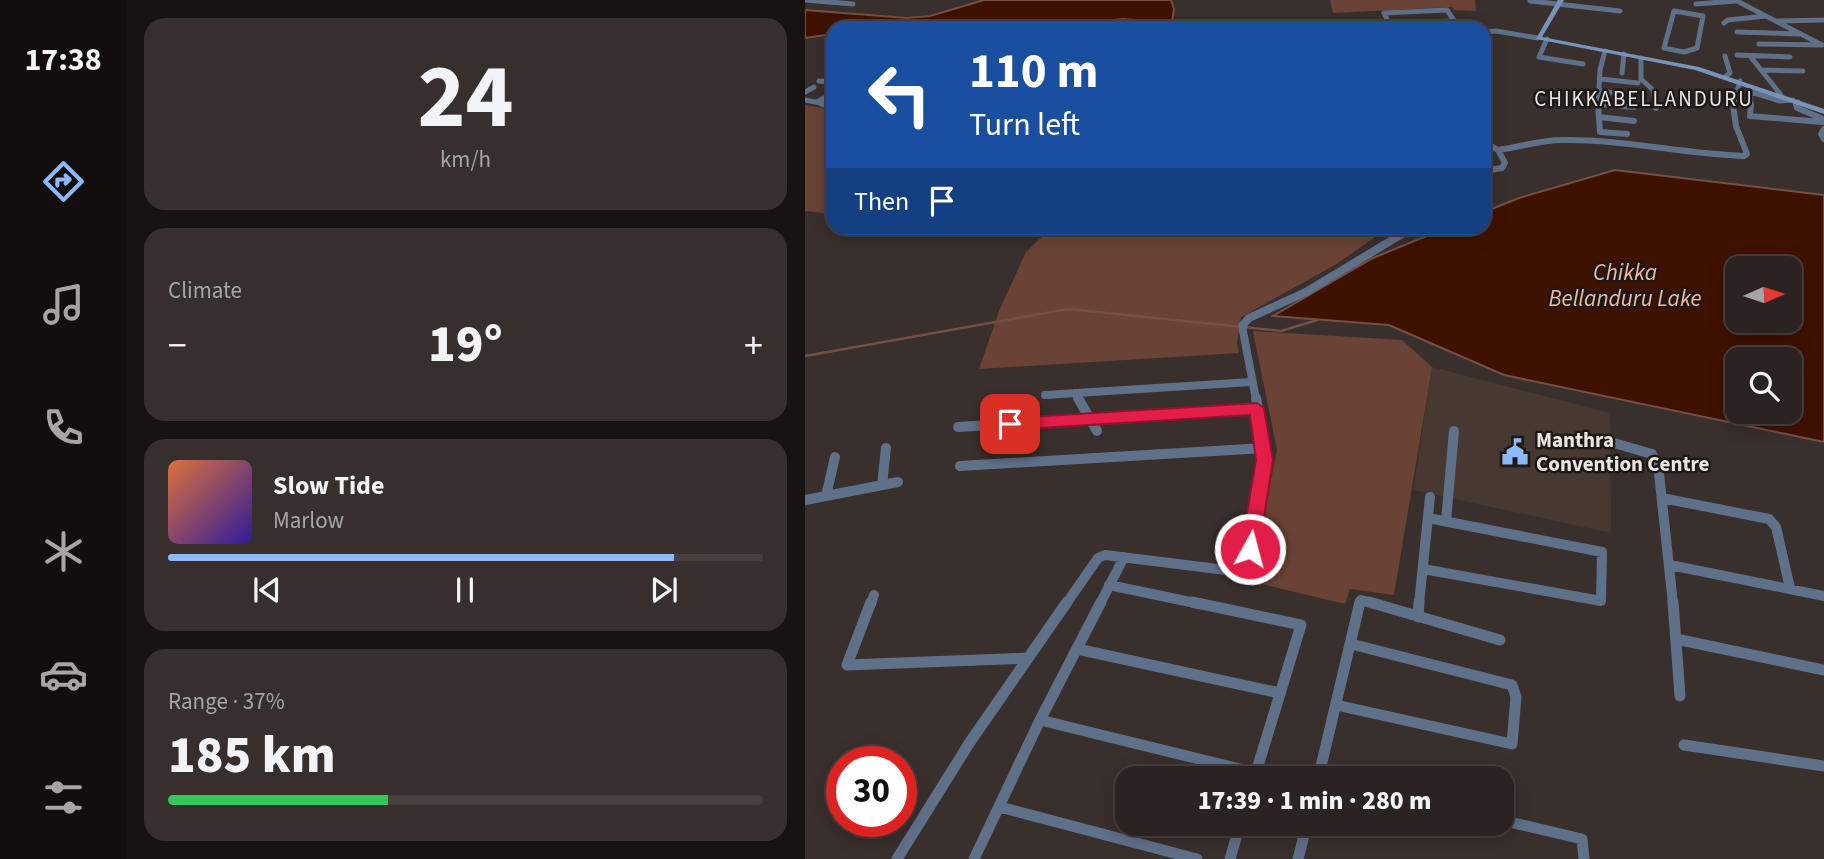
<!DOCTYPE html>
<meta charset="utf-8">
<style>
:root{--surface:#2b2321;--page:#372f2e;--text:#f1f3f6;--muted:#a6a4a5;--line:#47403f;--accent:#8abafc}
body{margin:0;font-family:"Source Sans 3",sans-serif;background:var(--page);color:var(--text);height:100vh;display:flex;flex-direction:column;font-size:26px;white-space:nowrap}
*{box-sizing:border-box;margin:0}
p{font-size:23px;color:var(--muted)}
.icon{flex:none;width:38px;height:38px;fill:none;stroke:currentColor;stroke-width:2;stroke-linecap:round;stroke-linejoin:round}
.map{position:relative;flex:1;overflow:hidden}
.drawer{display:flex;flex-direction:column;gap:18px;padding:18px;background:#181312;width:679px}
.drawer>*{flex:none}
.guide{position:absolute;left:21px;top:21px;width:665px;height:214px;border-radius:21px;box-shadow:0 4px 18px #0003,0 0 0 2px var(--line);background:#1a4fa0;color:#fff;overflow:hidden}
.needle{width:46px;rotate:87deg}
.buttons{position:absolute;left:920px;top:256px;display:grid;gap:14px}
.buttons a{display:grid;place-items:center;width:77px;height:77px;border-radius:14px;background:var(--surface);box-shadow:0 4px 18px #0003,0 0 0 2px var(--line);font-size:35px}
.speed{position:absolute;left:21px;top:746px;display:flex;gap:14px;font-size:35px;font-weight:700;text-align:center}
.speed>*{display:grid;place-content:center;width:91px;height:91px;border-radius:50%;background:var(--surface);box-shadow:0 4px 18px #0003,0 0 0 2px var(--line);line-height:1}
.speed .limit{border:10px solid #d22;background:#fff;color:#111}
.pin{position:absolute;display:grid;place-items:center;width:60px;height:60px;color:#fff;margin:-30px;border-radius:14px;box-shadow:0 4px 10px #0006}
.me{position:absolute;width:77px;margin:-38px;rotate:7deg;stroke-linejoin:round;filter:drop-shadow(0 0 5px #0008)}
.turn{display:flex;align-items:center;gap:24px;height:147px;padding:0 28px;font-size:32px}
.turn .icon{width:91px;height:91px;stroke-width:2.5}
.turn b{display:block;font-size:49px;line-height:60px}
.then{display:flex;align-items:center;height:66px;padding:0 28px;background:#0003;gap:14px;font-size:26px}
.big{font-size:52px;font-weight:800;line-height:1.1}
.drawer .tile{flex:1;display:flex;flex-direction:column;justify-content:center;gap:10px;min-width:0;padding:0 24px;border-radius:21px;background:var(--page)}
.drawer .dial{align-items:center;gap:0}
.dial b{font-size:91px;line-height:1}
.song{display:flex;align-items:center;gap:21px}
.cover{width:84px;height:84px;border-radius:10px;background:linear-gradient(135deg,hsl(20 70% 55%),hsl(250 70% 35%))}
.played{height:7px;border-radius:4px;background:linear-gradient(90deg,var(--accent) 85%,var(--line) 85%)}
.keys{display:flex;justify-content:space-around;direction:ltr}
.heat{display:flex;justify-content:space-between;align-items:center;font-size:38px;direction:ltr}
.charge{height:10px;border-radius:5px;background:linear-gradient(90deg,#34c759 37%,var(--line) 0)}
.trip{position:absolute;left:310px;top:766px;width:399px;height:70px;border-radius:21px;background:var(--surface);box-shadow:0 4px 18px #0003,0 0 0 2px var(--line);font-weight:800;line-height:70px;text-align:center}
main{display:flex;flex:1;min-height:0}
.dock{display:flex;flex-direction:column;width:126px;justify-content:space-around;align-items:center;background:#110e0d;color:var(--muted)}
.dock .icon{width:49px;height:49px}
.dock .active{color:var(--accent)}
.dock b{font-size:32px;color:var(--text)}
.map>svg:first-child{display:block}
.built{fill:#473832}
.green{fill:#6a4336}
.water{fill:#3f1101;stroke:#735044;stroke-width:2;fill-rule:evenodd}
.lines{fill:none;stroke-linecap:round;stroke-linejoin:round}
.stream{stroke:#735044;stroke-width:2.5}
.minor-far4{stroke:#5f7089;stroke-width:5}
.minor-far3{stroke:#5f7089;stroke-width:6}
.minor-far2{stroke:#5f7089;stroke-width:8}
.minor-far1{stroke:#5f7089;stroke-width:10}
.minor{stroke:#5f7089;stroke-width:11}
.secondary{fill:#7793ba;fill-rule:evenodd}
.route{fill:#e11d48;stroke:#92132f;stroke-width:2}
.labels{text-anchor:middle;stroke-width:5;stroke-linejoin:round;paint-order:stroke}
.far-quarter-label{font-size:21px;letter-spacing:2px;fill:#ebe4e2;stroke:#1d1917}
.poi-label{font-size:21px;font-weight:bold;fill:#ebe4e2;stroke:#1d1917;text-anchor:start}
.water-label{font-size:23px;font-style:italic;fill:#f5b8a4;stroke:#1d1917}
</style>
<main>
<nav class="dock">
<b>17:38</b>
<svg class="icon active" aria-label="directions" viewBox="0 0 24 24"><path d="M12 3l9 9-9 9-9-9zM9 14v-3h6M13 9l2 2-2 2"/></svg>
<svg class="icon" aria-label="music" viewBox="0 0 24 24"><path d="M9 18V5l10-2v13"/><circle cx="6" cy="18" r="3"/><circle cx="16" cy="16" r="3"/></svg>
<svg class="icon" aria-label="phone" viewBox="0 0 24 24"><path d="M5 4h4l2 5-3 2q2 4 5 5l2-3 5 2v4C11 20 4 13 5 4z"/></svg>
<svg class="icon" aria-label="climate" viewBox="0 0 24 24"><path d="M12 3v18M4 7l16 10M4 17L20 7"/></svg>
<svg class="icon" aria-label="car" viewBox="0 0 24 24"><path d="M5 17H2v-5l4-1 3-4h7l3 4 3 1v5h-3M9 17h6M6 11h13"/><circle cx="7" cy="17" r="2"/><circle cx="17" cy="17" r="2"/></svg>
<svg class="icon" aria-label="filters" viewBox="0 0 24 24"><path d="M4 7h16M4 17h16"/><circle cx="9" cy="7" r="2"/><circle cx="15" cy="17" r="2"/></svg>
</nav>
<section class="drawer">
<div class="tile dial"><b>24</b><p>km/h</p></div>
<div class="tile"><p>Climate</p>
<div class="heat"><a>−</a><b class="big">19°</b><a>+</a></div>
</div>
<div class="tile">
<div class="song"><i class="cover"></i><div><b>Slow Tide</b><p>Marlow</p></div></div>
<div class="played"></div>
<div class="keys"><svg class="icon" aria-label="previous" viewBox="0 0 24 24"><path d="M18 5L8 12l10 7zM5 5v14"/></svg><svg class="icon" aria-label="pause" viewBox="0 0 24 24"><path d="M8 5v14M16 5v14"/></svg><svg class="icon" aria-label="next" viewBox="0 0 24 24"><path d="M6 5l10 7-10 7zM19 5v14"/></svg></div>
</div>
<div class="tile"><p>Range · 37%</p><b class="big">185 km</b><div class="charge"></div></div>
</section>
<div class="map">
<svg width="1019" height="859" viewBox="0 0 1019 859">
<rect width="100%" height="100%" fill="#392f2c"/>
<path class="built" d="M627,367L805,413L806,533L608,490Z"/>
<path class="green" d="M525,0H670L671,11L649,10L647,7L528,13Z
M0,105L28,110V214L0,211Z
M246,228H583L530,265L436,317L432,343L434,353L174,369L194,311L221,252Z
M448,331L597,340L627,367L589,595L545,589L540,604L453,583L462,499L472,450Z"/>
<path class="water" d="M179,0H366L369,9L367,23L318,19L228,28H28V34L0,38V10L102,18L125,16Z
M810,170L1019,195V442L699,375L584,325L468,316L568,258L641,228H679V212L714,198ZM933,268H985V320H933ZM933,359H985V411H933Z"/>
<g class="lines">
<path class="stream" d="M0,356L263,309L476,331L512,320"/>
<path class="minor-far4" d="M0,0L48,4
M930,0L1017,45L954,44
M725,1L815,11
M891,4L931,1
M869,11L898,16L892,48L879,52L859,48Z
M649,21L584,23L579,13L642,10L654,28
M972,21L1019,20
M919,23L923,20L961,16
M679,32L691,31L733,38
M932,32L995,34
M742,39L734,57L778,64
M932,55L985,57
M920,56L925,73L921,76
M945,56L976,95
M836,58V79L848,90L851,105
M956,70L998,71
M817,73L819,54
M796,79L833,83
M14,81L28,82
M795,91L818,94
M0,92L9,87
M0,100L25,105
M12,102L28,93
M795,104L810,105
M793,105L795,70L800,51
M928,105L935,81
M945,105L946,92L975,101L988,100
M991,105L993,102"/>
<path class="minor-far3" d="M17,104L28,106
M793,104L795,132L822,134
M795,104L829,107
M850,104L851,108
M946,104L945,116L1017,122L1016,118L992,108L991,104
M794,117L829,121
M1019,129L1016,134L1019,139
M679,142L693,150L700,163L697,168L679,171
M693,150C714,147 736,140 757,140C818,139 878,154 939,156L942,154L931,126L928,104
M594,236L607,228"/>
<path class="minor-far2" d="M270,393L274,399
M240,395L446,382
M451,399L437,326L444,318L501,292L597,234"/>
<path class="minor-far1" d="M273,398L292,431
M153,427L452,408
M809,443L847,454L853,464L868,604
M155,466L460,448
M77,485L81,448
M21,496L30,457
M857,498L964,519L971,527L985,588
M0,500L93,482
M641,521L649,431
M865,565L1019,596
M618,569L796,601L797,552L623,518
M304,585L395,604
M66,604L69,595
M261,604L293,558L300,555L429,571L439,565L444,557L460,448L451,398
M295,604L319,557
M555,604L556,600L570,604
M614,604L625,497"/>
<path class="minor" d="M66,602L42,665L223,658
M387,602L496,625L449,779
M564,602L695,640
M868,602L875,696
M613,617L614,602
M871,639L1019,670
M272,649L475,693
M531,705L707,744L711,697L707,685L546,644
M235,720L451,773
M879,745L1019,766
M513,779L555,602
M195,807L392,859
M696,820L777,839L779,859
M92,859L165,742L262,602
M169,859L235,720L296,602
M425,859L435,824
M493,859L502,824"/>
<path class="secondary" d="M753,0H759L737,37L894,67L1019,109V114L890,70L731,39Z"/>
</g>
<path class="route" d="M452,403L459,408L468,460L454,549L451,554L445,557L439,554L436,549L451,460L445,415L205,430L198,424L205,418Z"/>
<defs>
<g id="civic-bare" transform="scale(2.1)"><path d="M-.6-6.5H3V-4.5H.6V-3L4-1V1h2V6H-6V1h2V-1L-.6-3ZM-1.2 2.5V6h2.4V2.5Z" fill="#8abafc" stroke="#1d1917" stroke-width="2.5" paint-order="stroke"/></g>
</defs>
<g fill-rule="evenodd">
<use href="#civic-bare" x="710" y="452"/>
</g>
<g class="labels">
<g class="far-quarter-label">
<text x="839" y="106">CHIKKABELLANDURU</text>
</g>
<g class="poi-label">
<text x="731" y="447">Manthra<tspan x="731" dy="24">Convention Centre</tspan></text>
</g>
<g class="water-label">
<text x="820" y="280">Chikka<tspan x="820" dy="26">Bellanduru Lake</tspan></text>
</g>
</g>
</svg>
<div class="buttons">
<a><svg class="needle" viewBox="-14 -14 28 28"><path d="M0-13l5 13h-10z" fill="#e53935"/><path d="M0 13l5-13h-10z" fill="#a6a4a5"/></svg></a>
<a><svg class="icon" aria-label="search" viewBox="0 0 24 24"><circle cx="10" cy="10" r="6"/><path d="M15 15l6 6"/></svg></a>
</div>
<div class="speed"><div class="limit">30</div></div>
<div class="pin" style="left:205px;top:424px;background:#d93025"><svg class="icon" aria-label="arrive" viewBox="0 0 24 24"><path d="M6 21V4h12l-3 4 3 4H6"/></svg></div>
<svg class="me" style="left:445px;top:549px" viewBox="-20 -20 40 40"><circle r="17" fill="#e11d48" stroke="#fff" stroke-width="3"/><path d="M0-11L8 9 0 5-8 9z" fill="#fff"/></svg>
<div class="trip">17:39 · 1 min · 280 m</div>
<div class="guide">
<div class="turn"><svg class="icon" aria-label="left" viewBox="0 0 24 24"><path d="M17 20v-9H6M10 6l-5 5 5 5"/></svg><div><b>110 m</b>Turn left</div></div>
<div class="then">Then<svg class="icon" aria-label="arrive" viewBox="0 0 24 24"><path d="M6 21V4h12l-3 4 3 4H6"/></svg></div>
</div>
</div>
</main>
